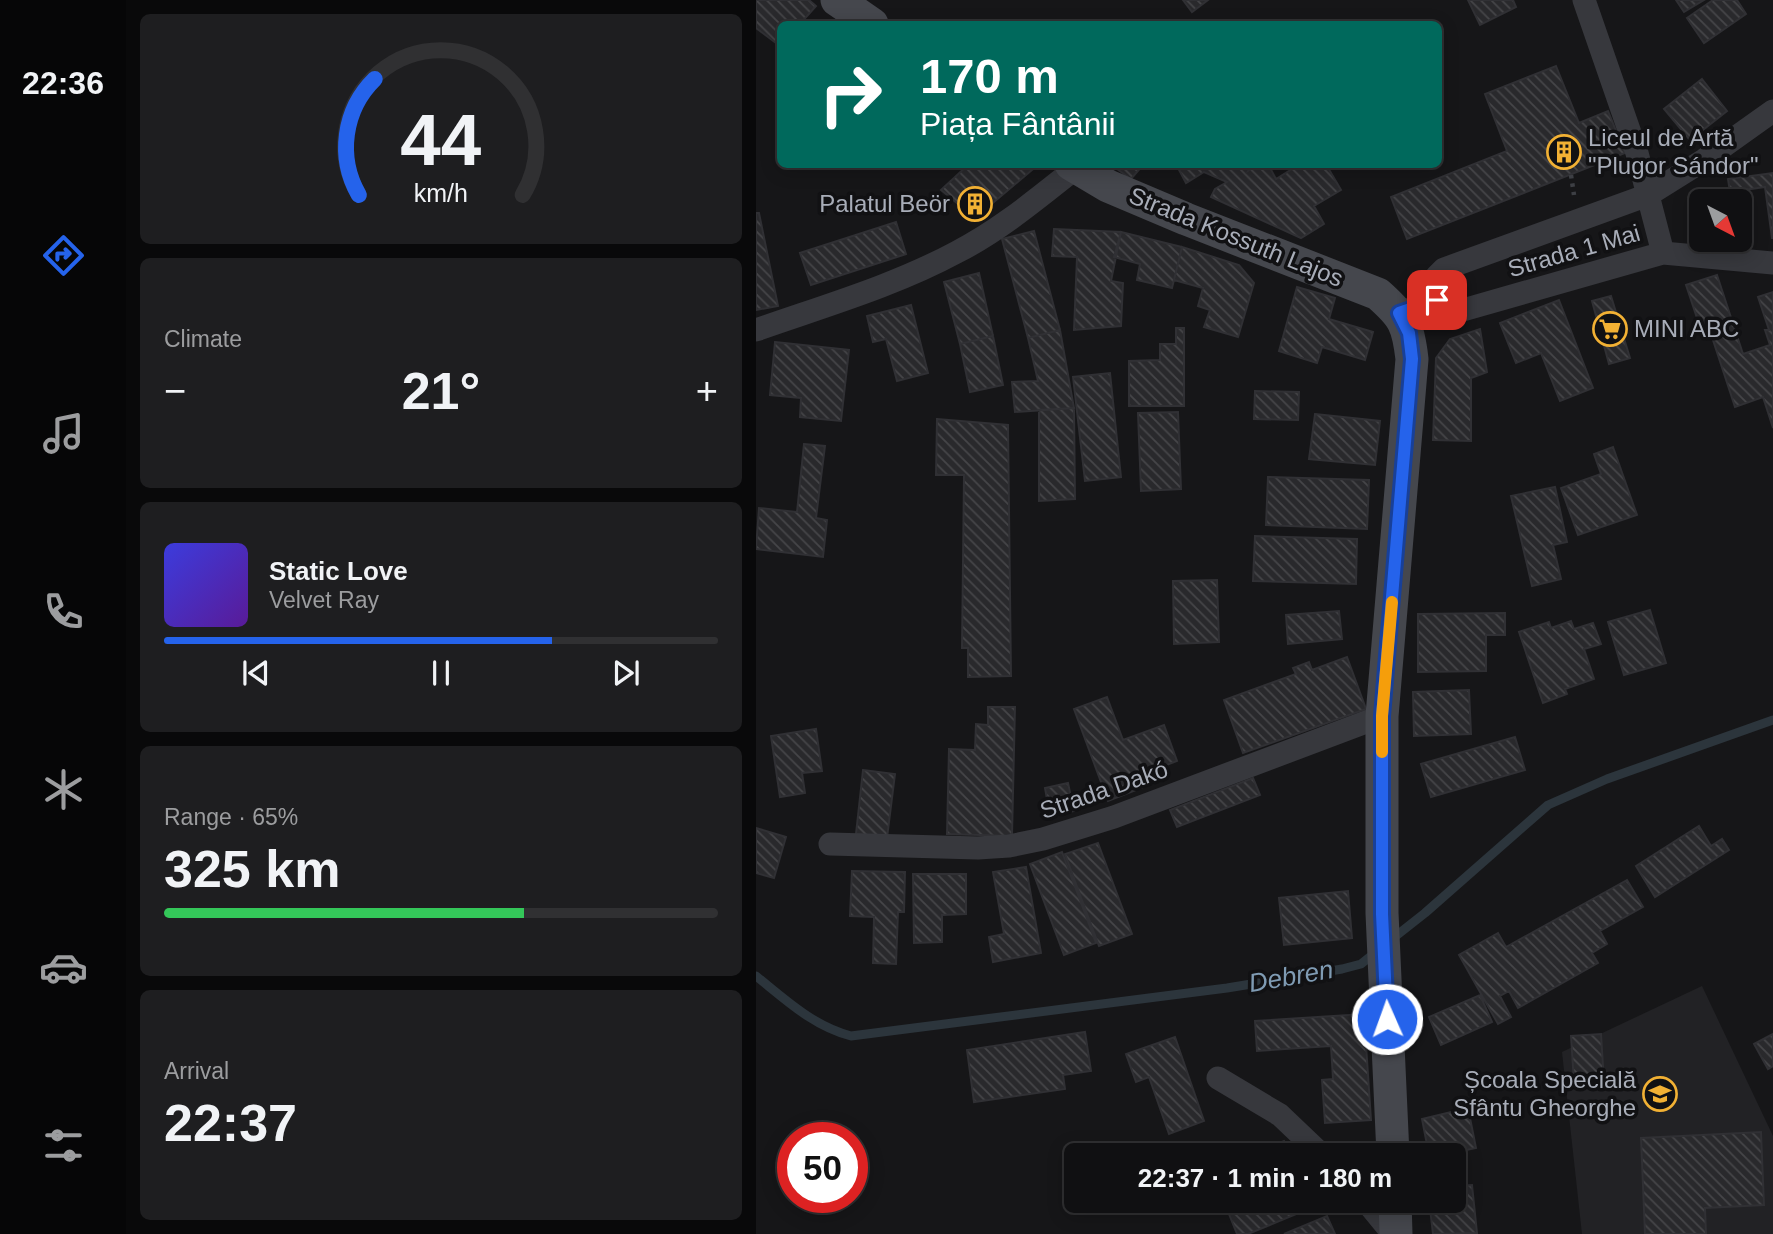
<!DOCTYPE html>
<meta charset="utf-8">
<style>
:root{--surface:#101012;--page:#1e1e20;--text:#f1f3f6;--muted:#9c9d9f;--line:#303032;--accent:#2563eb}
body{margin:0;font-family:Helvetica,sans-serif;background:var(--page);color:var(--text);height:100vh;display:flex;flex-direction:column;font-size:26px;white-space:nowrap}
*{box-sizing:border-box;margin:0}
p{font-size:23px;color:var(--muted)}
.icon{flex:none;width:38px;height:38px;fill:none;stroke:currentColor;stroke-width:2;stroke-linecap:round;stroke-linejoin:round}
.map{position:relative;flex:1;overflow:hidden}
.sheet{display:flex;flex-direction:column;gap:14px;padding:14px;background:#09090a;width:630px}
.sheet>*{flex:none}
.top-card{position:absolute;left:21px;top:21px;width:665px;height:147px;border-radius:10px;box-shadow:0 4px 18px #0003,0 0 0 2px var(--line);background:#00695c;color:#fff;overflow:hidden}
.needle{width:46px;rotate:139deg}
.buttons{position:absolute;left:933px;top:189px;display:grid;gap:14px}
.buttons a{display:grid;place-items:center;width:63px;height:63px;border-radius:10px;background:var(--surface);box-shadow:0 4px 18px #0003,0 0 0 2px var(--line);font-size:35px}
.speed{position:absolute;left:21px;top:1122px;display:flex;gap:14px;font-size:35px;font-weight:700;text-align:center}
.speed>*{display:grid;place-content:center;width:91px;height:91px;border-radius:50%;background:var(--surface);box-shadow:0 4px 18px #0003,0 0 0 2px var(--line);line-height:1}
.speed .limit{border:10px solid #d22;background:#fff;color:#111}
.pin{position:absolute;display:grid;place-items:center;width:60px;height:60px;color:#fff;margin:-30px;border-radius:14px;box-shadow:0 4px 10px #0006}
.me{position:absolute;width:77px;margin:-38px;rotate:358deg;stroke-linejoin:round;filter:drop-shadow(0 0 5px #0008)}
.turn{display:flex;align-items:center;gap:24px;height:147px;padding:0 28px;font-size:32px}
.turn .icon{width:91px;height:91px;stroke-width:2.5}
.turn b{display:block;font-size:49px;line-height:60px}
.big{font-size:52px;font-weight:700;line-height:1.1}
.sheet .card{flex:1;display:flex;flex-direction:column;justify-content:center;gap:10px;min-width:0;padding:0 24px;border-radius:10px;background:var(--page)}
.sheet .dial{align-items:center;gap:0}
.dial svg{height:182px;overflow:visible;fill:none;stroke:var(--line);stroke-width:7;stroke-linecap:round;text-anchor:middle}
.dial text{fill:var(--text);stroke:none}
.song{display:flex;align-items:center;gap:21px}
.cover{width:84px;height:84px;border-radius:10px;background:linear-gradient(135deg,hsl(240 70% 55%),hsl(270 70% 35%))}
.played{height:7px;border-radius:4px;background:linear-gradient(90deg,var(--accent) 70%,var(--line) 70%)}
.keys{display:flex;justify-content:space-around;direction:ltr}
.heat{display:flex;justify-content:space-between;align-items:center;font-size:38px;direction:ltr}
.charge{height:10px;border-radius:5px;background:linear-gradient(90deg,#34c759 65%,var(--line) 0)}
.trip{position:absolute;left:308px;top:1143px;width:402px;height:70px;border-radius:10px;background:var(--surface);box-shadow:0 4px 18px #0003,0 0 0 2px var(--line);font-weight:700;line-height:70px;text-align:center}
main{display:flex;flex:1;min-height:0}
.tabs{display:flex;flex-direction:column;width:126px;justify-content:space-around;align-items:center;background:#060607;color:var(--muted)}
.tabs .icon{width:49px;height:49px}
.tabs .active{color:var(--accent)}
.tabs b{font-size:32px;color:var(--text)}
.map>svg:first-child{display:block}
.built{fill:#222225}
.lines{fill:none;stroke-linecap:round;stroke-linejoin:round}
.stream{stroke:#2c353c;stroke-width:9}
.building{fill:url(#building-back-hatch);stroke:#303034;stroke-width:2}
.path{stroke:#3d3f44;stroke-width:4.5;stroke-dasharray:3.5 5;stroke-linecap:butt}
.minor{stroke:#37383d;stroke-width:23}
.secondary{stroke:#45474d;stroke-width:33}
.route-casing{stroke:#184099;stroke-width:18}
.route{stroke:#2563eb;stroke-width:12}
.slow{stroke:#f59e0b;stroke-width:12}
.labels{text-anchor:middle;stroke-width:7;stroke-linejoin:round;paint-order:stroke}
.poi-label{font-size:24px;fill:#a8adb8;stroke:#111113;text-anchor:start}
.street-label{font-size:24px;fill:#a8adb8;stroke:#111113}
.water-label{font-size:26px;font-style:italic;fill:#7f9bb3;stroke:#111113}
</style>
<main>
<nav class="tabs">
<b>22:36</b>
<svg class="icon active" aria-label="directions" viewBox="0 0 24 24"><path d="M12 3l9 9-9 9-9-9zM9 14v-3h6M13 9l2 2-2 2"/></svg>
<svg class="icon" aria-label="music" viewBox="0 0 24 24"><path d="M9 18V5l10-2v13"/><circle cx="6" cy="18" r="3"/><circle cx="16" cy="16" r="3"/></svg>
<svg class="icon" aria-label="phone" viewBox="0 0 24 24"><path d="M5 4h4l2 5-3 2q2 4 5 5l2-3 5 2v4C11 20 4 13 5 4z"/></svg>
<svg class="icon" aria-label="climate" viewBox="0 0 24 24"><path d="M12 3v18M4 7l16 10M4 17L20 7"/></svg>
<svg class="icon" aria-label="car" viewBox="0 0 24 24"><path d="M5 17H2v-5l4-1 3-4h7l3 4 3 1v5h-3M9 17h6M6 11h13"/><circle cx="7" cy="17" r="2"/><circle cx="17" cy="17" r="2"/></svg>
<svg class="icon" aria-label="filters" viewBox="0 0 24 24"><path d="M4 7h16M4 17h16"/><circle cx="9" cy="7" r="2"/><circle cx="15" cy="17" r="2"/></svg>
</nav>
<section class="sheet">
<div class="card dial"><svg viewBox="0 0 100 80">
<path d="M14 69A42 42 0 1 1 86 69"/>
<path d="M14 69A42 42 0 0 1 21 18" stroke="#2563eb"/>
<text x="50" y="56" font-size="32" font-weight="700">44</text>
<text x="50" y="72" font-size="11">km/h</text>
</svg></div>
<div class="card"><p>Climate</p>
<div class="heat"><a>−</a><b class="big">21°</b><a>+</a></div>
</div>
<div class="card">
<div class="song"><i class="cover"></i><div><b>Static Love</b><p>Velvet Ray</p></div></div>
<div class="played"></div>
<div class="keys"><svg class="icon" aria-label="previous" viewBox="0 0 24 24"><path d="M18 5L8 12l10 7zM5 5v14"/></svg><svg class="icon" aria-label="pause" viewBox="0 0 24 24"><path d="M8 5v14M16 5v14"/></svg><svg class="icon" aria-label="next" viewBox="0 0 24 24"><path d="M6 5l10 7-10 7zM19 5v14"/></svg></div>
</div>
<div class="card"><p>Range · 65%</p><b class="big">325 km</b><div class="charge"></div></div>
<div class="card"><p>Arrival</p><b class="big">22:37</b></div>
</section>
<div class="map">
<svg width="1017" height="1234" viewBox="0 0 1017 1234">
<defs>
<pattern id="building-back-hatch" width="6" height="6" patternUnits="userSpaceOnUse" patternTransform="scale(1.75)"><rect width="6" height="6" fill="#29292c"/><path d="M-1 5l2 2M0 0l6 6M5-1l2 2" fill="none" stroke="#454548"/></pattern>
</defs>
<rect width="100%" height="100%" fill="#161618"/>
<path class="built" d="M946,986L1017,1136V1234H826L806,1052Z"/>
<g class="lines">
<path class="stream" d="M636,939L669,913L792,805L851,779L1017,720
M0,976C30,1000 57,1026 95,1036L471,988L586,969L605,964L620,952"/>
</g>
<path class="building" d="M0,0H53L60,6L44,24H24V46L0,28Z
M427,0H452L436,12Z
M712,0H757L760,7L724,25Z
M920,0H948L928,12Z
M957,0H981L990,14L948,43L931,18Z
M800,66L823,123L852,111L869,153L651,239L635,197L751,151L729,94Z
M946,79L971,111L934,140L908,109Z
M213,164H269L276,170L219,218L185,190Z
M354,164H388L375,179Z
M424,164H495L492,171L502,164H512L520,179L544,164H573L571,166L585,190L558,206L568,224L545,238L455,197L459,189L471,182L448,172L430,183L421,166Z
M1017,173V238H1016L1009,187L974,192L972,179Z
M0,213H3L22,306L0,310Z
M140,222L150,254L55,285L44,253Z
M298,229L365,232L355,281L367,283L365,326L318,330L321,257L296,256Z
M278,231L304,330L272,338L246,239Z
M365,232L426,247L416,288L381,280L384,264L358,257Z
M426,247L483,265L498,283L482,337L448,327L454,310L442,306L447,288L418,280Z
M223,273L237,336L204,344L188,282Z
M961,275L987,354L1014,345L1009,330H1013L1002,297L1017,292V428L1007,397L979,407L953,328L945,330L930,285Z
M541,287L579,298L573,319L617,332L609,360L566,347L561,363L523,351Z
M855,296L874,358L853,364L836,301Z
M803,300L837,388L804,401L785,353L760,363L744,323Z
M155,305L172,373L141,381L130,339L117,342L111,316Z
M420,328H428V406H373V361L404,360V344H420Z
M724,329L731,372L715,378V441L677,440L680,358L694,339Z
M304,330L318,408L259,412L256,382L282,381L272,338Z
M237,336L247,385L214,392L204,344Z
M19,342L93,350L85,421L44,417L45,398L14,395Z
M354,373L365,477L329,481L317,377Z
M499,391L543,392L542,420L498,419Z
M318,408L319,499L283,501V410Z
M422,412L425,489L385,491L382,413Z
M559,414L624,421L619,465L553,459Z
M181,419L252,425L255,676L212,677V648H206L208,475H180Z
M48,444L69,446L60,518L71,520L67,557L0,549L3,508L41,512Z
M857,447L881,515L822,535L805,488L845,474L838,454Z
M512,477L613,480L611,529L510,525Z
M799,487L811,542L797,545L805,579L776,586L755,496Z
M499,536L601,539L600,584L497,581Z
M461,580L463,642L418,644L417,581Z
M894,610L910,663L868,675L852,622Z
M583,611L586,639L532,644L530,615Z
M749,613V635H730V671L662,672V614Z
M815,621L818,629L837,623L845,644L828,649L838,679L809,689L811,694L787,703L763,632L793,622L795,628Z
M591,657L610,709L487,753L468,700L540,674L537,668L553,662L556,670Z
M713,690L715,734L658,736L657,692Z
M351,697L367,740L408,725L421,761L389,773L393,785L352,801L318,709Z
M232,707H259L256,836L191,834L193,749L219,750L220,724L232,725Z
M60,729L66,771L46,773L49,793L24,797L15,736Z
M759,737L769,770L675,797L665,764Z
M107,770L139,774L131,838L100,834Z
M497,778L504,795L421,827L414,810Z
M312,783L318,811L294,816L289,788Z
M943,826L955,846L966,839L973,850L899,897L880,866Z
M0,828L30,837L18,878L0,873Z
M342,843L376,934L343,946L309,854Z
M306,852L340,943L308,955L274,864Z
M270,867L285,953L237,962L233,937L248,934L237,872Z
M96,871L149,872L148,912H142L140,964L117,963L118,917L94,916Z
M157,874H210V914L186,915V942L158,943Z
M871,880L887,907L844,931L851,944L836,953L842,963L762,1008L753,991L744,996L755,1017L742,1024L703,955L742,933L750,947Z
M592,891L596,938L528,945L523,898Z
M724,995L736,1022L685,1045L673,1017Z
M608,1014L615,1120L569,1123L566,1080L577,1079L575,1046L501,1051L499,1021Z
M329,1032L335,1071L307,1075L309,1089L218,1102L211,1050Z
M845,1034L848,1082L818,1083L815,1036Z
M1017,1034V1066L1012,1069L998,1044Z
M419,1037L448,1121L413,1134L393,1077L380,1082L370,1054Z
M712,1108L720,1148L686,1155H673L666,1119Z
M1005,1132L1008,1205L949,1208L950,1234H889L885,1138Z
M528,1141L533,1155H493Z
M716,1185L721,1233L677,1234L673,1200H698V1186Z
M491,1200H566L567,1203L492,1234H481L471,1209Z
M571,1216L579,1234H528Z"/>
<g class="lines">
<path class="path" d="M815,175L818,195"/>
<path class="minor" d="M828,0L881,153L907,253
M681,300L693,312H700L907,253L1017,263
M643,313L681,300V276L688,269L892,195L948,160L1017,111
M0,330C68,306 138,286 201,252C244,230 282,198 320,168
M74,844L222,848L253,846L287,839L358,817L626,716
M462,1078L524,1115L566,1155
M609,1200L637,1234"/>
<path class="secondary" d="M81,0L116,24
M315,164L352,186L430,219L622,294C648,317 652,324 656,359L626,716V913L637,1155
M639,1200L640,1234"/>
</g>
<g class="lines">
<g class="route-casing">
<path id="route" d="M631,1019L626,914V716L656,359L653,333L643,313L681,300"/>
</g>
<use href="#route" class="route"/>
<path class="slow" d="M626,752V716L636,602"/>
</g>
<defs>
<g id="building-ring" transform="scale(1.75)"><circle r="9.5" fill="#111113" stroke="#f2b134" stroke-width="1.5"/><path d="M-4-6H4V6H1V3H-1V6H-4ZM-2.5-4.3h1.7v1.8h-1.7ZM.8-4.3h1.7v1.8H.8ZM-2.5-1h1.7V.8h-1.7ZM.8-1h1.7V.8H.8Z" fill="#f2b134"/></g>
<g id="supermarket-ring" transform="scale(1.75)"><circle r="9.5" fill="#111113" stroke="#f2b134" stroke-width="1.5"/><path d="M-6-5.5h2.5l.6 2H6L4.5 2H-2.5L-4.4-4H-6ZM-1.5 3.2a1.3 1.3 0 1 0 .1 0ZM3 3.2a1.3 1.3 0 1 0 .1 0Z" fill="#f2b134"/></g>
<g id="school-ring" transform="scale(1.75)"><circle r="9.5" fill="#111113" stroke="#f2b134" stroke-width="1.5"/><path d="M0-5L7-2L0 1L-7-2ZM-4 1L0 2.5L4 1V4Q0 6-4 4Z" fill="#f2b134"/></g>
</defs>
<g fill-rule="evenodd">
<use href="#building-ring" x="808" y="152"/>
<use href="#building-ring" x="219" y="204"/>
<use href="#supermarket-ring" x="854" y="329"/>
<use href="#school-ring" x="904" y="1094"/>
</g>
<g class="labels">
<g class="poi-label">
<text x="832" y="146">Liceul de Artă<tspan x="832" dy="28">"Plugor Sándor"</tspan></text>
<text x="194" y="212" text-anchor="end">Palatul Beör</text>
<text x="878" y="337">MINI ABC</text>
<text x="880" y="1088" text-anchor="end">Școala Specială<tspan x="880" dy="28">Sfântu Gheorghe</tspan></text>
</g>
<g class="street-label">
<text transform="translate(480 237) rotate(22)" y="8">Strada Kossuth Lajos</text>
<text transform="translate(818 251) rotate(-16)" y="8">Strada 1 Mai</text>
<text transform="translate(348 790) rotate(-19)" y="8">Strada Dakó</text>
</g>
<g class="water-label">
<text transform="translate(535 976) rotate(-10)" y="9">Debren</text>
</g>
</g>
</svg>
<div class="buttons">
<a><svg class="needle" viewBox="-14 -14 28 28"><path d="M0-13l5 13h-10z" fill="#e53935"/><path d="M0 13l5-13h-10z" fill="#9c9d9f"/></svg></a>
</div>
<div class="speed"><div class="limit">50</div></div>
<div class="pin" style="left:681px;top:300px;background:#d93025"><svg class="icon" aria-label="arrive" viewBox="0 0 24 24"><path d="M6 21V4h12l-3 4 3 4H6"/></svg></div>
<svg class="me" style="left:631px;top:1019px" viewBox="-20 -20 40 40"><circle r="17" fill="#2563eb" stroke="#fff" stroke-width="3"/><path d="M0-11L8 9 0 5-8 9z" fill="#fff"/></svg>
<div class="trip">22:37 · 1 min · 180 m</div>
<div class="top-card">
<div class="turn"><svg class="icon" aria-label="right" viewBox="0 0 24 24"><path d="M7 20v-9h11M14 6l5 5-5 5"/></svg><div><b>170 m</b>Piața Fântânii</div></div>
</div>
</div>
</main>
